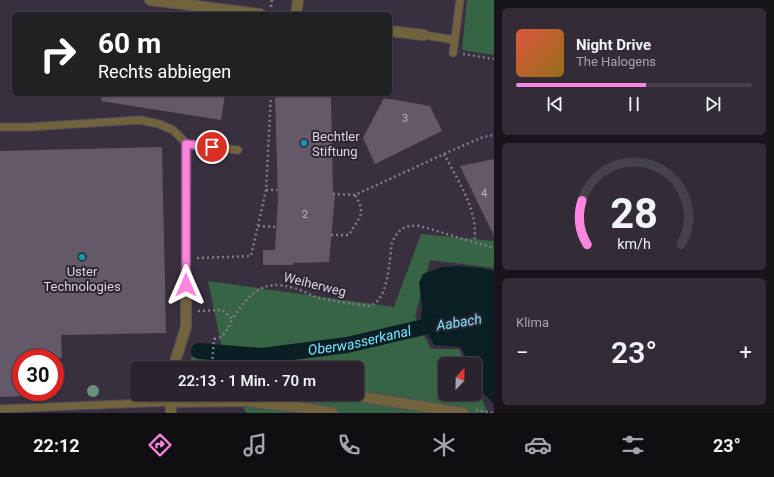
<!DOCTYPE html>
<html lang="de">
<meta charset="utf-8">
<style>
:root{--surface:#2b242f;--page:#332c37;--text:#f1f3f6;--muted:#a6a4aa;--line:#47414b;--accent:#fd86e1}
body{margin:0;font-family:Roboto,sans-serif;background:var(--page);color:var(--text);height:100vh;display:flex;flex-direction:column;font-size:15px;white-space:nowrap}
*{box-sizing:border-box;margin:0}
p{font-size:13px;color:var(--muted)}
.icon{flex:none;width:22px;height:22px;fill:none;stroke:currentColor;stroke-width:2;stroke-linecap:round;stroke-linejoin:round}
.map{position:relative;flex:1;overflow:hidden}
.sheet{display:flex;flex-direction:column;gap:8px;padding:8px;background:#18141a;width:280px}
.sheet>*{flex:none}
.guide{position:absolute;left:12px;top:12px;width:380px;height:84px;border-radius:6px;box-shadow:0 1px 3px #0004,0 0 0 1px var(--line);background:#202124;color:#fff;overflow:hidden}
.needle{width:26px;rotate:22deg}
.buttons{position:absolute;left:438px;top:357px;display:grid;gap:8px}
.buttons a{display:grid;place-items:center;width:44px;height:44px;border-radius:6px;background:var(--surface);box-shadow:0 1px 3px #0004,0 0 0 1px var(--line);font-size:20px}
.speed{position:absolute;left:12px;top:349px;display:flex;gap:8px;font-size:20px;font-weight:700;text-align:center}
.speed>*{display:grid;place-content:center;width:52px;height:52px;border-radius:50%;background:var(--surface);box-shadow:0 1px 3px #0004,0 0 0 1px var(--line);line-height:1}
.speed .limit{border:6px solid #d22;background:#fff;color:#111}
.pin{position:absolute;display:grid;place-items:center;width:34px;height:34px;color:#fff;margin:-17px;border:2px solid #fff;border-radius:50%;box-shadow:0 1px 4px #0007}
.me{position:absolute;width:44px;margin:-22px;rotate:0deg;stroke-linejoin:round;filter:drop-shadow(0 0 3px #0008)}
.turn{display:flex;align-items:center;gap:14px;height:84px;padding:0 20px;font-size:18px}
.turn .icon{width:52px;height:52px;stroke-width:2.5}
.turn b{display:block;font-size:28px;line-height:34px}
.big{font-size:30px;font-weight:600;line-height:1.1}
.sheet .tile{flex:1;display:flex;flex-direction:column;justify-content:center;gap:6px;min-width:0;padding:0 14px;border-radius:6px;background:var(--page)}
.sheet .dial{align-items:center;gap:0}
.dial svg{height:104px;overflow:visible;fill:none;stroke:var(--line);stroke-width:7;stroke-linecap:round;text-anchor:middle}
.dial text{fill:var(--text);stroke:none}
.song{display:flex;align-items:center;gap:12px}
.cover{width:48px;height:48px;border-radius:6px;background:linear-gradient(135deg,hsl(10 70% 55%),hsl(40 70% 35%))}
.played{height:4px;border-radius:2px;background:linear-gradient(90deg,var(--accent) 55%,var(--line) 55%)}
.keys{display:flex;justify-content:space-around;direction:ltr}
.heat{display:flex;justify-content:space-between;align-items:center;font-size:22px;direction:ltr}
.trip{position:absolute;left:130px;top:361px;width:234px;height:40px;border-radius:6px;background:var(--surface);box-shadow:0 1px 3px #0004,0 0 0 1px var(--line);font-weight:600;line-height:40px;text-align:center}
.tabs{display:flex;height:64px;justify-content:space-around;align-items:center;background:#110e13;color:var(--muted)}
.tabs .icon{width:28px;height:28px}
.tabs .current{color:var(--accent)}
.tabs b{font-size:18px;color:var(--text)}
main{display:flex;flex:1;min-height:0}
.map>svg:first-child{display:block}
.green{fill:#376445}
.water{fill:#091f24}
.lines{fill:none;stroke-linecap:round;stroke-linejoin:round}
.canal{stroke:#091f24;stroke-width:16}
.building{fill:#635969}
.lane-casing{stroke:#564e5c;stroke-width:9}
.street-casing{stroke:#564e5c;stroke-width:12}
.path{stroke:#827a87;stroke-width:2.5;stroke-dasharray:2 3;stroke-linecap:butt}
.lane{stroke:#71643c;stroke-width:7}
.street{stroke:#71643c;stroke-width:10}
.tree{fill:#6b907a}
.route-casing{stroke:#a45792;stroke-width:10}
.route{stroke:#fd86e1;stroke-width:7}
.culture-dot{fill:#0f9aa8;stroke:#2f2634;stroke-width:1.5}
.labels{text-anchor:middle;stroke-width:4;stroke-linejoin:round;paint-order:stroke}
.number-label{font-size:11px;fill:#bcb5c1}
.poi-label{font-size:13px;fill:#dad4de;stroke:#2f2634;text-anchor:start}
.street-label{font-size:13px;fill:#dad4de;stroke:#2f2634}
.water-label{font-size:14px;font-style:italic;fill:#7be5fd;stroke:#2f2634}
</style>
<main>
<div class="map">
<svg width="494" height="413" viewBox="0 0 494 413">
<rect width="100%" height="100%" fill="#39303f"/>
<path class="green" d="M467,0H494V55L462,50Z
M421,234L494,241V268L430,260L415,316L431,349H459L466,364H445V394H475V384L488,413H246L242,405L188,406V394H357V368H190L191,357L224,358L208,281L394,307Z"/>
<path class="water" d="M457,266L481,268L494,271V404L483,393L475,377V364H469L461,347L434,345L424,327L421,318L422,305L419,283L423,274L442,267Z"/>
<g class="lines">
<path class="canal" id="s1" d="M199,351L262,356L347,345L424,327"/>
</g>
<path class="building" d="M102,94H225L221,120L101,101Z
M275,94H331L333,195H335L329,262L293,263V265H263V250H275L278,200Z
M384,98L430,106L442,131L375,164L363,138Z
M162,147L166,333L61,335L62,358H21V396L0,397V151Z
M494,159V236L460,166Z"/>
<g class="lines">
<g class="lane-casing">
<path id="lane" d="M424,35L455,40
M453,53L460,0
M0,127H29L140,120L159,124L173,130L187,144L238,150
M186,272L187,144
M0,409L170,402"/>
</g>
<g class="street-casing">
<path id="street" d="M150,0L260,14
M296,14L298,0
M390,31L424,35
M173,368L186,327V272
M170,394L171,413
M344,394L464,413
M170,402L244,401L298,407L333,413"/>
</g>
<path class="path" d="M271,7L272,0
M463,54L494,59
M444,154C457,179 480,213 474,242
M266,190H277
M333,194L355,195L444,154L483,137L494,135
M258,226L276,227
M331,235H349C359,217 367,214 355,195
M197,258L251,256L266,190L271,94
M198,311L222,310L232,319C249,295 261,278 294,288C301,290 309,294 316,297C333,302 351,303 368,306C389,303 389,260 392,243C397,230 405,224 420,226L494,248
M188,362L227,365L243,368
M212,364L214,339C225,337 228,329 232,319
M476,410L493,413"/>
<use href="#lane" class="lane"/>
<use href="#street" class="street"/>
</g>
<circle class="tree" cx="93" cy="391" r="6"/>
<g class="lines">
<g class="route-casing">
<path id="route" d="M186,285V144L212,147"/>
</g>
<use href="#route" class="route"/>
</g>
<g class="culture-dot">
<circle cx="304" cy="143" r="4"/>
<circle cx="82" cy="257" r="4"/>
</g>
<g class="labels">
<g class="number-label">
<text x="405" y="122">3</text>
<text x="484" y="197">4</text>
<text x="305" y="218">2</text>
</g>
<g class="poi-label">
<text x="312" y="141">Bechtler<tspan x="312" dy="15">Stiftung</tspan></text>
<text x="82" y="276" text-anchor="middle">Uster<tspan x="82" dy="15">Technologies</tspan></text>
</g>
<g class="street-label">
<text transform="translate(315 284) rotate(14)" y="5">Weiherweg</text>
</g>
<g class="water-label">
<text transform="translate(459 322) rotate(-9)" y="5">Aabach</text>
<text dy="5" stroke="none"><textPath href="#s1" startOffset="162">Oberwasserkanal</textPath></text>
</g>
</g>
</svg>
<div class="buttons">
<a><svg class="needle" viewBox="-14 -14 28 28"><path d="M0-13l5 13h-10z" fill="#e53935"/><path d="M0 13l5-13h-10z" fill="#a6a4aa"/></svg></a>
</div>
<div class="speed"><div class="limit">30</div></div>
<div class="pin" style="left:212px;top:147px;background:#d93025"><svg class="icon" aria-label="arrive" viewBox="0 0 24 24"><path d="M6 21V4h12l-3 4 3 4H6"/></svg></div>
<svg class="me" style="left:186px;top:285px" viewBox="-20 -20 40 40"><path d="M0-17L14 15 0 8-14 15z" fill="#fd86e1" stroke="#fff" stroke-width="4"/></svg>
<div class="trip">22:13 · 1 Min. · 70 m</div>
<div class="guide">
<div class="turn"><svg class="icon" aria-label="right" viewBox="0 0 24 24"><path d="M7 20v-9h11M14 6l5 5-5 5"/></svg><div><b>60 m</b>Rechts abbiegen</div></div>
</div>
</div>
<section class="sheet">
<div class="tile">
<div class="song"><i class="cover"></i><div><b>Night Drive</b><p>The Halogens</p></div></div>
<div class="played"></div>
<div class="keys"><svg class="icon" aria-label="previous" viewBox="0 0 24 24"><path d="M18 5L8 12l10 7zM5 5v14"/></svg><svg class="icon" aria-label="pause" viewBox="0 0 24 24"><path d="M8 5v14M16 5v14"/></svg><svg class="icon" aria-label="next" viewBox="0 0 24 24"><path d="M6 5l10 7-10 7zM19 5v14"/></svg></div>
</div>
<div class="tile dial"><svg viewBox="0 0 100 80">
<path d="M14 69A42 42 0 1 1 86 69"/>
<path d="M14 69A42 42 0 0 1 10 35" stroke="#fd86e1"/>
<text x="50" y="56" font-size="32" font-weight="700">28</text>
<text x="50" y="72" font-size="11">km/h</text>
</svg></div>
<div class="tile"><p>Klima</p>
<div class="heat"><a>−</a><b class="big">23°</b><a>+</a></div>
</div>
</section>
</main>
<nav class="tabs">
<b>22:12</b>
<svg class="icon current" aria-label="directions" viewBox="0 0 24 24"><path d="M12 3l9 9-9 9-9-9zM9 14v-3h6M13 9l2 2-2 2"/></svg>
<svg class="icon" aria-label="music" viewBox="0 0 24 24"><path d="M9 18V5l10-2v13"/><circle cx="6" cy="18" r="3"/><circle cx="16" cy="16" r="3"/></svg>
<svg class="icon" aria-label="phone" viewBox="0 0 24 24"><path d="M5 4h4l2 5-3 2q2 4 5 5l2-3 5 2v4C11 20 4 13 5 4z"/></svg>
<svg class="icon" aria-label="climate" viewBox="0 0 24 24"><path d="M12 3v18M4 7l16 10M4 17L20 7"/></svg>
<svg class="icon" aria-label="car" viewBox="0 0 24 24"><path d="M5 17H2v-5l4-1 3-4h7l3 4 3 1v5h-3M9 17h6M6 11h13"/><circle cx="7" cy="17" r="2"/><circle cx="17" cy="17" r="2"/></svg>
<svg class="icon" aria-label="filters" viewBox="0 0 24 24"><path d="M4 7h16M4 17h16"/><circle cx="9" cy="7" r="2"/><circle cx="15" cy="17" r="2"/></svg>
<b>23°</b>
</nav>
